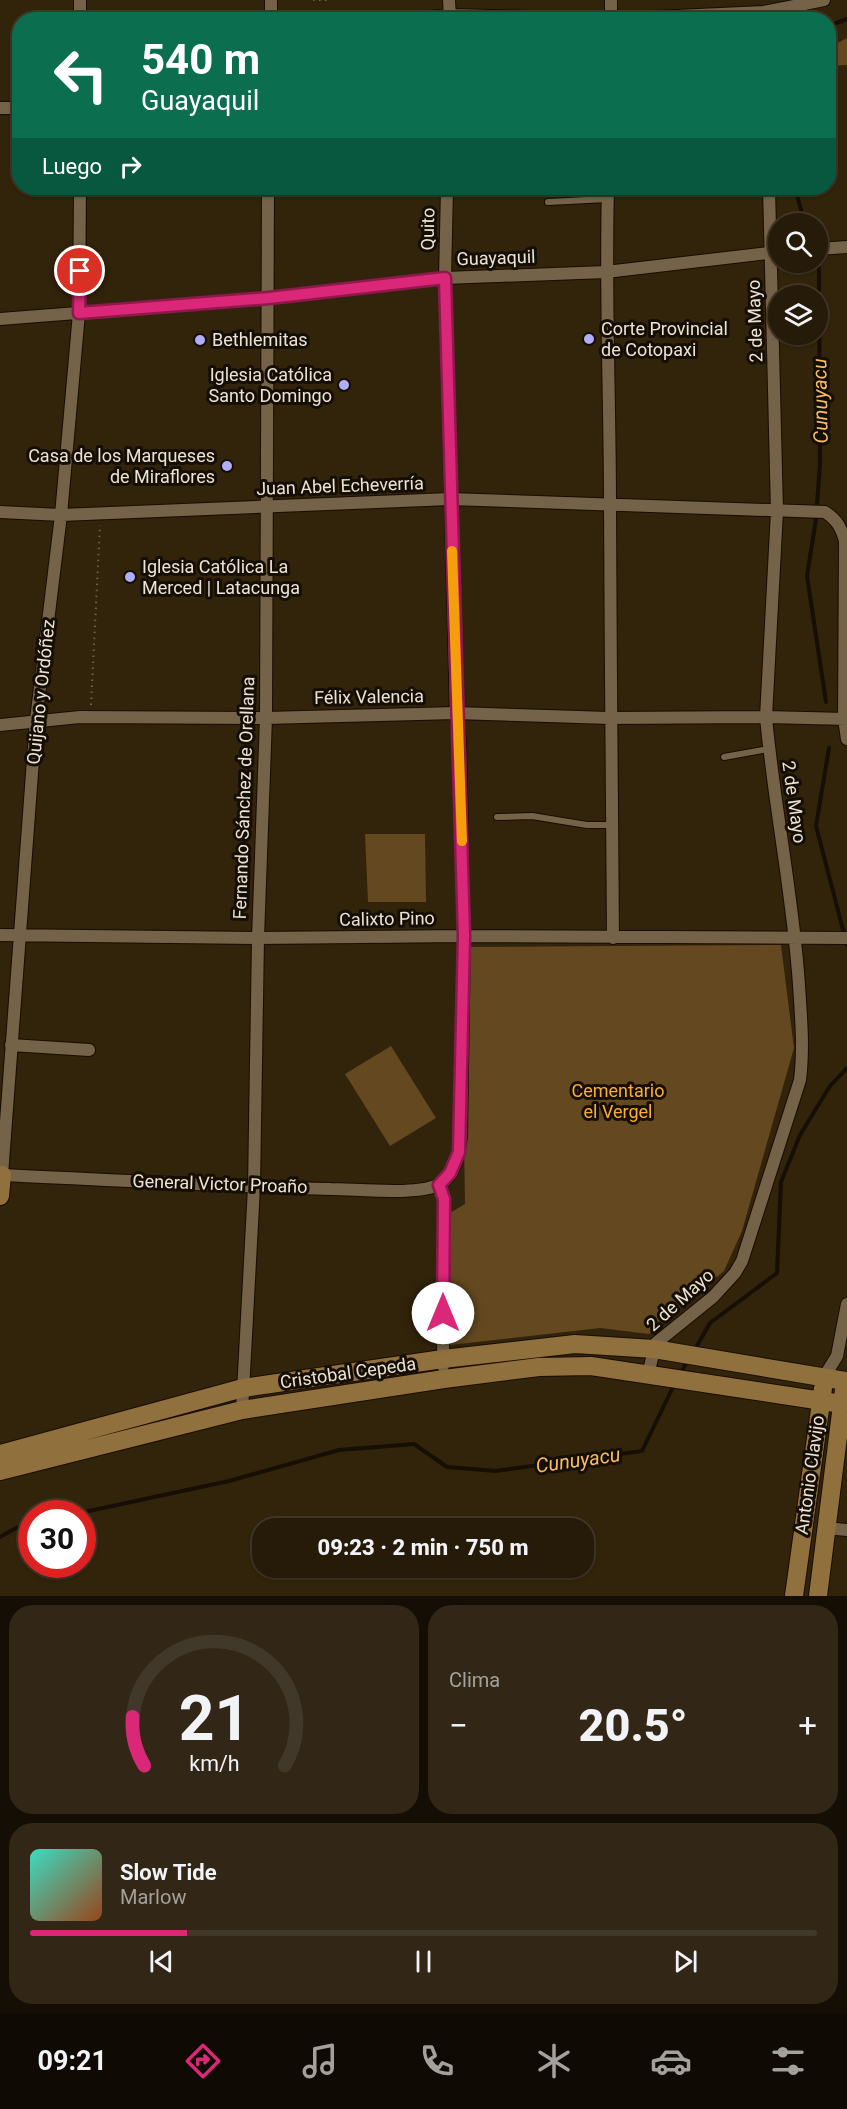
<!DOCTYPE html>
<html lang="es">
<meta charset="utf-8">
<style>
:root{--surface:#261a08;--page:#322716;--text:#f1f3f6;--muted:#a4a19c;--line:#423829;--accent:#db2777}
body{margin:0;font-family:Roboto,sans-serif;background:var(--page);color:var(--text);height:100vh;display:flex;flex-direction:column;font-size:22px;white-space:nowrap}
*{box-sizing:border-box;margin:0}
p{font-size:20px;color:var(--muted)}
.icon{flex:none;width:33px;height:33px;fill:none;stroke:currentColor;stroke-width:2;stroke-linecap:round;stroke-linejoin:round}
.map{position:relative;height:1596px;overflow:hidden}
.sheet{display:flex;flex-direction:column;gap:9px;padding:9px;background:#150e04;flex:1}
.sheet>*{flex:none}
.top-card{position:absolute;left:12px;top:12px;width:824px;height:183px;border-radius:24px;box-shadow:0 2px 4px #0004,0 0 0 2px var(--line);background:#0b6e4f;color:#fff;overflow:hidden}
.buttons{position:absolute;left:768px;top:213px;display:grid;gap:12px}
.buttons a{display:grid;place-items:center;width:60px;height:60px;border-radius:50%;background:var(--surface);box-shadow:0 2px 4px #0004,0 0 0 2px var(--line);font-size:30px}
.speed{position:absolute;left:18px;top:1500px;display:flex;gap:12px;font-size:30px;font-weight:700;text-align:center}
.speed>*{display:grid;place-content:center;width:78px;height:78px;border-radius:50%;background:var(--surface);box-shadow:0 2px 4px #0004,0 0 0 2px var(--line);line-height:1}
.speed .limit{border:9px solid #d22;background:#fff;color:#111}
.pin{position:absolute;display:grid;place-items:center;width:51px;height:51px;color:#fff;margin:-26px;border:3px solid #fff;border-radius:50%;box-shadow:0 2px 6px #0007}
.me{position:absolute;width:66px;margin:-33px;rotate:0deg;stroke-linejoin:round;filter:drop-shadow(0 0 4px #0008)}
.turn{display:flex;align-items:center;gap:21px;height:126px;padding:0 30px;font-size:27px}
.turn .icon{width:78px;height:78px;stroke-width:2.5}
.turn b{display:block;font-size:42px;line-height:51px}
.then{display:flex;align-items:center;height:57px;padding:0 30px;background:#0003;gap:12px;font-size:22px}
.big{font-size:45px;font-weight:800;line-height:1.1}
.sheet .card{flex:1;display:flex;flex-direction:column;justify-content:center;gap:9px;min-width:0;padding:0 21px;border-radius:24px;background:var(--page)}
.sheet .dial{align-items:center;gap:0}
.dial svg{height:156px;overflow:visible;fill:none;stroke:var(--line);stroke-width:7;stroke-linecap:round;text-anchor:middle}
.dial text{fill:var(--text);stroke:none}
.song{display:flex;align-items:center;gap:18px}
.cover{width:72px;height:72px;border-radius:9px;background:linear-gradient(135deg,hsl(170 70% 55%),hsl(20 70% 35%))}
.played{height:6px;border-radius:3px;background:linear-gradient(90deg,var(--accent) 20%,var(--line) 20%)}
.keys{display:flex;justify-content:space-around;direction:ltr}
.heat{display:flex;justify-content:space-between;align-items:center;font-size:33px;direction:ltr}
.sheet .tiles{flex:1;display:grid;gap:9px;grid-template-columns:1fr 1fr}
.card:last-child{grid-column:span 2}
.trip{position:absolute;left:252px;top:1518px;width:342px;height:60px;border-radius:24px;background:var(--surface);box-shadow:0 2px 4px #0004,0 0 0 2px var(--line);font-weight:800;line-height:60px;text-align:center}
.tabs{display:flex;height:96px;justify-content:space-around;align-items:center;background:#0f0a03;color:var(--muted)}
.tabs .icon{width:42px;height:42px}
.tabs .active{color:var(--accent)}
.tabs b{font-size:27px;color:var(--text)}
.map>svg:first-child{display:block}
.green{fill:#64481f}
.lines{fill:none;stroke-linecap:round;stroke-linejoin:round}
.stream{stroke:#170f04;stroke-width:4}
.lane-casing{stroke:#1a0c00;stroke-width:8}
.street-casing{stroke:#1a0c00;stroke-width:14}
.secondary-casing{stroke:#1a0c00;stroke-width:20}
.path{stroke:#6f614c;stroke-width:2;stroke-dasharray:1.5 4.5;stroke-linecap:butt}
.lane{stroke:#746249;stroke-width:6}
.street{stroke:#746249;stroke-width:12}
.secondary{stroke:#90703c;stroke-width:18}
.route-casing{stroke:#8e194d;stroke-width:15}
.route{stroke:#db2777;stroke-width:10}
.slow{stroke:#f59e0b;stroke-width:10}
.poi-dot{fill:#b0aefa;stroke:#150e05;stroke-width:2}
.labels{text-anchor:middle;stroke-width:6;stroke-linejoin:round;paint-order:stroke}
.street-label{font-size:18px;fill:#ede2d4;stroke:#150e05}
.poi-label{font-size:18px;fill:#ede2d4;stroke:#150e05;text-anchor:start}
.park-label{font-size:18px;fill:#fbaf2b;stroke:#150e05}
.water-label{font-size:20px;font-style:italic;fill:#f9bc63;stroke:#150e05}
</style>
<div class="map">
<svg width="847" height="1596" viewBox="0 0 847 1596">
<rect width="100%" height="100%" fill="#32230b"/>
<path class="green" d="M847,38V65L828,66V48Z
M365,834H425L426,902H368Z
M781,945L794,1048L742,1231L724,1271L649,1334L600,1328L450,1345V1213L465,1204L461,947Z
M391,1046L436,1118L390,1146L345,1074Z"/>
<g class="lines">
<path class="stream" d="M828,26L847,19
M795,188L805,224
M817,505L820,464L819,265L818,261
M816,519L807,576L826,702
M829,748L816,826L847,945
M694,1351L710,1323L777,1273L781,1182L800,1135L830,1086L847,1068
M680,1374L688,1360
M75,1514L229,1481L339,1450L414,1444L447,1467L496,1471L642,1451L675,1383
M0,1537L16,1528L32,1524"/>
<g class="lane-casing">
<path id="lane" d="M548,202L607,199
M724,757L768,749
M497,817L532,816L587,825H611"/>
</g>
<g class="street-casing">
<path id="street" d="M80,0V20
M271,0V20
M449,0L450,20
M611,0V20
M272,18L411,19L450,15L611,19L764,12L824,0
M0,108H20
M80,188L79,313L61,515L36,720L2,1175C112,1180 221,1186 331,1189C357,1189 419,1196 440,1184C456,1175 459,1152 461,1136L464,936L460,741L456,713L445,278L447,188
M608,188C605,294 610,400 610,506C611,650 611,794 613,938
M818,249L847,247
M0,319L269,298L445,278L606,272L777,252
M0,512L61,515L450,499L825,512C837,520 841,527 845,541L844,719L847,739
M0,725L80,717L266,718L456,713L609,718L766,717L847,719
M0,935L258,938L464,936L847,938
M11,1045L89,1050
M439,1185L444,1199L443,1366
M648,1374L656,1343L713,1297L735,1273L742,1261L800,1080C804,1048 801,1017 799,985C793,895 774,806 766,717L777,511L769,188
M824,1377L837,1356L847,1304
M242,1410L254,1187L258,938L266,718L268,188
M826,1528L847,1530"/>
</g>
<g class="secondary-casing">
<path id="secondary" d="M0,1175H2L0,1196
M0,1454L243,1388L443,1359L575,1344L654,1349L845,1381L818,1596
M0,1471L242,1410L444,1379L539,1367L591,1366L842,1404
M794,1596L823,1388"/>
</g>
<path class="path" d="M313,0H329
M91,705L100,525"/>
<use href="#lane" class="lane"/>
<use href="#street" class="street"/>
<use href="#secondary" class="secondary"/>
</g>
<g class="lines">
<g class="route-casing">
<path id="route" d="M80,271L79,313L269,298L445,278L464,936L459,1152L450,1173L439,1185L444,1199L443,1313"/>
</g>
<use href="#route" class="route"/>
<path class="slow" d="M452,551L462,841"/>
</g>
<g class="poi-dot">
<circle cx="589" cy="339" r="6"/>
<circle cx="200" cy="340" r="6"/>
<circle cx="344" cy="385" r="6"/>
<circle cx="227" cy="466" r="6"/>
<circle cx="130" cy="577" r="6"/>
</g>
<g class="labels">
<g class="street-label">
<text transform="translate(428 229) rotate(-89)" y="6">Quito</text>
<text transform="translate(496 258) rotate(-2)" y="6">Guayaquil</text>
<text transform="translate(755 321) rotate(-92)" y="6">2 de Mayo</text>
<text transform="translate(340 486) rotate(-2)" y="6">Juan Abel Echeverría</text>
<text transform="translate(41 692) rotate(-84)" y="6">Quijano y Ordóñez</text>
<text transform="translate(369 697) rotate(-1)" y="6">Félix Valencia</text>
<text transform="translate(244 798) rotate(-88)" y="6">Fernando Sánchez de Orellana</text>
<text transform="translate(794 802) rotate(82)" y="6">2 de Mayo</text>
<text transform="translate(387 919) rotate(-1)" y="6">Calixto Pino</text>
<text transform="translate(220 1184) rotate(2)" y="6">General Victor Proaño</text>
<text transform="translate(680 1300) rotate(-42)" y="6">2 de Mayo</text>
<text transform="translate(348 1373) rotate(-8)" y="6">Cristobal Cepeda</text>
<text transform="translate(810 1475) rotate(-82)" y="6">Antonio Clavijo</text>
</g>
<g class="poi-label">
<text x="601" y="335">Corte Provincial<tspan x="601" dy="21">de Cotopaxi</tspan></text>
<text x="212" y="346">Bethlemitas</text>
<text x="332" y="381" text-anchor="end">Iglesia Católica<tspan x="332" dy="21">Santo Domingo</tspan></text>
<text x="215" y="462" text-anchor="end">Casa de los Marqueses<tspan x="215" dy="21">de Miraflores</tspan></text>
<text x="142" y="573">Iglesia Católica La<tspan x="142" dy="21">Merced | Latacunga</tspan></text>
</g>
<g class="park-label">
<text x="618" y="1097">Cementario<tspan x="618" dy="21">el Vergel</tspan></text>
</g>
<g class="water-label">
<text transform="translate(820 401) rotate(-91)" y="7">Cunuyacu</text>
<text transform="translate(578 1460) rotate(-8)" y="7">Cunuyacu</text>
</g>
</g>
</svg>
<div class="buttons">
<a><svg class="icon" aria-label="search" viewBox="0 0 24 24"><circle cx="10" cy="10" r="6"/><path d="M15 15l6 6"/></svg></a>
<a><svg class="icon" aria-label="layers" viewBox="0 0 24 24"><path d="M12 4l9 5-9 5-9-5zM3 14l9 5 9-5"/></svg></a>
</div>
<div class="speed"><div class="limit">30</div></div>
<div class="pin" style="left:80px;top:271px;background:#d93025"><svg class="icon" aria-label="arrive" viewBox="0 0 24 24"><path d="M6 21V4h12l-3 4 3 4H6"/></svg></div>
<svg class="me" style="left:443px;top:1313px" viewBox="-20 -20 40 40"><circle r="19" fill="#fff"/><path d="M0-13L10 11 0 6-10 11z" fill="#db2777"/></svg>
<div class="trip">09:23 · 2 min · 750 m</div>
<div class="top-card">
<div class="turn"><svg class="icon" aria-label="left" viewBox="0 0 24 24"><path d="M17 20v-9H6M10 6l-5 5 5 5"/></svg><div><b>540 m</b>Guayaquil</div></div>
<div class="then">Luego<svg class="icon" aria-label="right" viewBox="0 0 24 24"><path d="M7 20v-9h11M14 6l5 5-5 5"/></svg></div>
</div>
</div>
<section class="sheet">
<div class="tiles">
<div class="card dial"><svg viewBox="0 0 100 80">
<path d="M14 69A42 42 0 1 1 86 69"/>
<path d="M14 69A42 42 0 0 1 8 44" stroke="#db2777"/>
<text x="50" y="56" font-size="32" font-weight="700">21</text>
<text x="50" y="72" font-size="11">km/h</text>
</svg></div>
<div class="card"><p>Clima</p>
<div class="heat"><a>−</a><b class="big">20.5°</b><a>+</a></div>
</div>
<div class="card">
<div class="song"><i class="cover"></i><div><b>Slow Tide</b><p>Marlow</p></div></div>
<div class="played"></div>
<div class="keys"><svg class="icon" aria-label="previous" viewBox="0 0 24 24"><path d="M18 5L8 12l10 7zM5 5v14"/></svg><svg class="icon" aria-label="pause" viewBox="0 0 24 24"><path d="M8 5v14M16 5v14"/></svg><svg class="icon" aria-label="next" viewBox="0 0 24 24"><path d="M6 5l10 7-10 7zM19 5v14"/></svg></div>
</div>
</div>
</section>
<nav class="tabs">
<b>09:21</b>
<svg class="icon active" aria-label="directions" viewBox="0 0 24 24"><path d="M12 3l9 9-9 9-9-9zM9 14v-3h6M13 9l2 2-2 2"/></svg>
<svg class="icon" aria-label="music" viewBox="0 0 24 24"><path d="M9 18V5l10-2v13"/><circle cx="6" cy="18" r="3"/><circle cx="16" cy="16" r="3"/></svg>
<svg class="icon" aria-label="phone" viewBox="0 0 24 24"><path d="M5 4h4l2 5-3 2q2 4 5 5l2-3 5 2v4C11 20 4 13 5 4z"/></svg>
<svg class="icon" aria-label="climate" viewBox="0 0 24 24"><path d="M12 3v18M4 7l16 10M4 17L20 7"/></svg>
<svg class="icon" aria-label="car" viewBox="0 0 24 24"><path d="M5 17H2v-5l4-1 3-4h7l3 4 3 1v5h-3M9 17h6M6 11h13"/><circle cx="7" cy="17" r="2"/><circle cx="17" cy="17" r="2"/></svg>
<svg class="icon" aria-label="filters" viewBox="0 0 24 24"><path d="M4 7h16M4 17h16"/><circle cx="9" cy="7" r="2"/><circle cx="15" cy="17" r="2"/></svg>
</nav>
